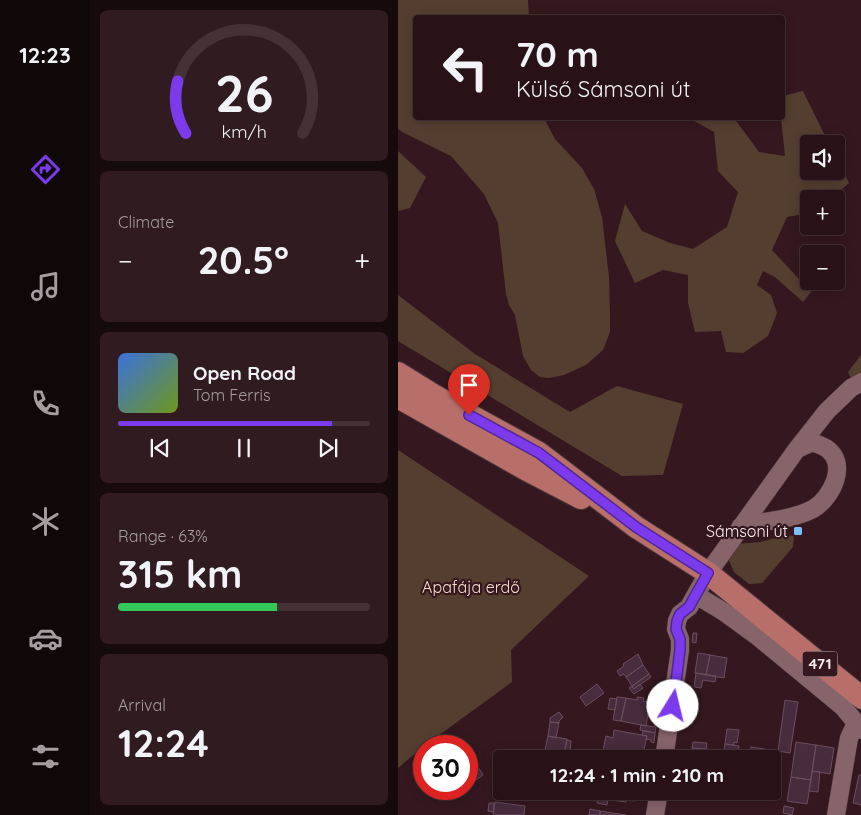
<!DOCTYPE html>
<meta charset="utf-8">
<style>
:root{--surface:#281217;--page:#301b20;--text:#f1f3f6;--muted:#a59ea1;--line:#443236;--accent:#7c3aed}
body{margin:0;font-family:Quicksand,sans-serif;background:var(--page);color:var(--text);height:100vh;display:flex;flex-direction:column;font-size:19px;white-space:nowrap}
*{box-sizing:border-box;margin:0}
p{font-size:16px;color:var(--muted)}
.icon{flex:none;width:28px;height:28px;fill:none;stroke:currentColor;stroke-width:2;stroke-linecap:round;stroke-linejoin:round}
.map{position:relative;flex:1;overflow:hidden}
.panel{display:flex;flex-direction:column;gap:10px;padding:10px;background:#160a0d;width:308px}
.panel>*{flex:none}
.hud{position:absolute;left:15px;top:15px;width:372px;height:105px;border-radius:5px;box-shadow:0 2px 12px #0003,0 0 0 1px var(--line);background:#281217;color:var(--text);overflow:hidden}
.tools{position:absolute;left:402px;top:135px;display:grid;gap:10px}
.tools a{display:grid;place-items:center;width:45px;height:45px;border-radius:5px;background:var(--surface);box-shadow:0 2px 12px #0003,0 0 0 1px var(--line);font-size:25px}
.speed{position:absolute;left:15px;top:735px;display:flex;gap:10px;font-size:25px;font-weight:700;text-align:center}
.speed>*{display:grid;place-content:center;width:65px;height:65px;border-radius:50%;background:var(--surface);box-shadow:0 2px 12px #0003,0 0 0 1px var(--line);line-height:1}
.speed .limit{border:8px solid #d22;background:#fff;color:#111}
.pin{position:absolute;display:grid;place-items:center;width:42px;height:42px;color:#fff;margin:-51px -21px;border-radius:50% 50% 50% 0;rotate:-45deg;box-shadow:0 0 5px #0007}
.pin .icon{rotate:45deg}
.me{position:absolute;width:55px;margin:-28px;rotate:9deg;stroke-linejoin:round;filter:drop-shadow(0 0 4px #0008)}
.turn{display:flex;align-items:center;gap:18px;height:105px;padding:0 20px;font-size:22px}
.turn .icon{width:65px;height:65px;stroke-width:2.5}
.turn b{display:block;font-size:35px;line-height:42px}
.big{font-size:38px;font-weight:700;line-height:1.1}
.panel .card{flex:1;display:flex;flex-direction:column;justify-content:center;gap:8px;min-width:0;padding:0 18px;border-radius:8px;background:var(--page)}
.panel .dial{align-items:center;gap:0}
.dial svg{height:130px;overflow:visible;fill:none;stroke:var(--line);stroke-width:7;stroke-linecap:round;text-anchor:middle}
.dial text{fill:var(--text);stroke:none}
.song{display:flex;align-items:center;gap:15px}
.cover{width:60px;height:60px;border-radius:8px;background:linear-gradient(135deg,hsl(220 70% 55%),hsl(80 70% 35%))}
.played{height:5px;border-radius:2px;background:linear-gradient(90deg,var(--accent) 85%,var(--line) 85%)}
.keys{display:flex;justify-content:space-around;direction:ltr}
.heat{display:flex;justify-content:space-between;align-items:center;font-size:28px;direction:ltr}
.charge{height:8px;border-radius:4px;background:linear-gradient(90deg,#34c759 63%,var(--line) 0)}
.trip{position:absolute;left:95px;top:750px;width:288px;height:50px;border-radius:5px;background:var(--surface);box-shadow:0 2px 12px #0003,0 0 0 1px var(--line);font-weight:700;line-height:50px;text-align:center}
main{display:flex;flex:1;min-height:0}
.menu{display:flex;flex-direction:column;width:90px;justify-content:space-around;align-items:center;background:#100709;color:var(--muted)}
.menu .icon{width:35px;height:35px}
.menu .current{color:var(--accent)}
.menu b{font-size:22px;color:var(--text)}
.map>svg:first-child{display:block}
.green{fill:#543e30}
.building{fill:#472c3d;stroke:#6b4d5f}
.lines{fill:none;stroke-linecap:round;stroke-linejoin:round}
.minor-casing{stroke:#4d363c;stroke-width:19}
.major-casing{stroke:#4d363c;stroke-width:24}
.minor{stroke:#87636a;stroke-width:18}
.major{stroke:#b86f69;stroke-width:22}
.route-casing{stroke:#51269a;stroke-width:12}
.route{stroke:#7c3aed;stroke-width:9}
.poi-dot{fill:#7dbef9;stroke:#35181f;stroke-width:2}
.labels{text-anchor:middle;stroke-width:4.5;stroke-linejoin:round;paint-order:stroke}
.shield{fill:#35181f;stroke:#c2adb1;stroke-width:1}
.shield-label{font-size:15px;font-weight:bold;fill:#feedf0}
.poi-label{font-size:16px;fill:#feedf0;stroke:#35181f;text-anchor:end}
.park-label{font-size:16px;fill:#f6dbca;stroke:#35181f}
</style>
<main>
<nav class="menu">
<b>12:23</b>
<svg class="icon current" aria-label="directions" viewBox="0 0 24 24"><path d="M12 3l9 9-9 9-9-9zM9 14v-3h6M13 9l2 2-2 2"/></svg>
<svg class="icon" aria-label="music" viewBox="0 0 24 24"><path d="M9 18V5l10-2v13"/><circle cx="6" cy="18" r="3"/><circle cx="16" cy="16" r="3"/></svg>
<svg class="icon" aria-label="phone" viewBox="0 0 24 24"><path d="M5 4h4l2 5-3 2q2 4 5 5l2-3 5 2v4C11 20 4 13 5 4z"/></svg>
<svg class="icon" aria-label="climate" viewBox="0 0 24 24"><path d="M12 3v18M4 7l16 10M4 17L20 7"/></svg>
<svg class="icon" aria-label="car" viewBox="0 0 24 24"><path d="M5 17H2v-5l4-1 3-4h7l3 4 3 1v5h-3M9 17h6M6 11h13"/><circle cx="7" cy="17" r="2"/><circle cx="17" cy="17" r="2"/></svg>
<svg class="icon" aria-label="filters" viewBox="0 0 24 24"><path d="M4 7h16M4 17h16"/><circle cx="9" cy="7" r="2"/><circle cx="15" cy="17" r="2"/></svg>
</nav>
<section class="panel">
<div class="card dial"><svg viewBox="0 0 100 80">
<path d="M14 69A42 42 0 1 1 86 69"/>
<path d="M14 69A42 42 0 0 1 9 37" stroke="#7c3aed"/>
<text x="50" y="56" font-size="32" font-weight="700">26</text>
<text x="50" y="72" font-size="11">km/h</text>
</svg></div>
<div class="card"><p>Climate</p>
<div class="heat"><a>−</a><b class="big">20.5°</b><a>+</a></div>
</div>
<div class="card">
<div class="song"><i class="cover"></i><div><b>Open Road</b><p>Tom Ferris</p></div></div>
<div class="played"></div>
<div class="keys"><svg class="icon" aria-label="previous" viewBox="0 0 24 24"><path d="M18 5L8 12l10 7zM5 5v14"/></svg><svg class="icon" aria-label="pause" viewBox="0 0 24 24"><path d="M8 5v14M16 5v14"/></svg><svg class="icon" aria-label="next" viewBox="0 0 24 24"><path d="M6 5l10 7-10 7zM19 5v14"/></svg></div>
</div>
<div class="card"><p>Range · 63%</p><b class="big">315 km</b><div class="charge"></div></div>
<div class="card"><p>Arrival</p><b class="big">12:24</b></div>
</section>
<div class="map">
<svg width="464" height="815" viewBox="0 0 464 815">
<rect width="100%" height="100%" fill="#35181f"/>
<path class="green" d="M0,0H130L131,17L18,18V118H146L157,139L184,168L196,189L204,217L211,277L212,313V332L205,350L188,365L166,375L151,378L142,377L133,370L125,356L117,315L111,305L108,294L100,223L86,194L53,156L6,133L0,129Z
M405,91L431,144H411V171H439V159L451,183L433,199H411V213L389,217L374,250L413,292L405,302L377,277L365,271L359,285L373,295L379,313L370,336L345,353L328,352L323,331L297,332L290,303V275L265,270L237,283L217,241L227,204L244,231L272,243L295,249L329,227L340,192L320,171L316,132L291,118H336L361,152L387,156L383,118H385V96Z
M0,151L28,177L12,208L0,211Z
M0,295L77,354L172,412L219,386L285,404L265,475L224,476L0,341Z
M463,355V376L454,381L450,372Z
M0,450L191,576L113,650L114,682L26,746L0,768Z
M389,535L396,536L395,547L364,583L351,584L336,572L329,556L337,544L362,542Z"/>
<path class="building" d="M295,633H299L298,643L294,642Z
M300,653L312,655L308,675L297,673Z
M240,654L245,665L228,677L226,674L222,676L219,671L226,666L225,664Z
M312,655L329,658L326,678L308,675Z
M245,665L251,674L234,686L228,677Z
M298,673L318,676L317,682L305,680L303,688L296,687Z
M251,674L253,677L236,689L234,686Z
M199,684L206,693L188,706L182,697Z
M242,684L245,688L236,694L231,688L234,686L236,689Z
M219,697L228,698L223,721L215,720Z
M239,697L246,698L245,701L252,703L248,726L223,721L228,698L239,700Z
M212,698L219,699L217,710L210,709Z
M387,700L400,702L392,753L380,751Z
M161,712L165,717L161,721V723L152,722V718Z
M152,722L161,723L158,738L150,736Z
M243,725L258,727L257,733L242,730Z
M329,729L341,730L339,743L336,742V745L327,744Z
M216,730L249,736L244,759H208V756L204,755L208,736L215,738Z
M245,731L257,733L256,743L253,742V740L248,739L249,736L244,735Z
M150,736L169,739L166,753L147,750Z
M169,740L173,741L172,752L167,751Z
M295,742L309,743L308,749L294,748Z
M398,742L418,745L413,780L393,777Z
M327,744L341,746L340,752L326,750Z
M418,745L436,748L432,774L414,771Z
M353,747L367,749V755L352,753Z
M294,748L320,750L319,759H293Z
M147,750L166,753V759L146,757Z
M320,750L326,751L325,759H319Z
M80,767L85,775L74,783L69,775Z
M414,771L422,772L420,792L411,791Z
M461,775H464V805L455,803Z
M393,777L413,780L409,804L389,801Z
M145,791H165L164,799L144,796Z
M200,791H239L237,801L229,800L228,802L198,798Z
M200,798L210,799L209,805L199,803Z
M97,802L127,806L126,815H95Z
M91,803H96L95,812L90,811Z
M386,806L396,808L394,815L385,813Z
M192,809L202,811V815H191Z
M202,811L228,815H202Z"/>
<g class="lines">
<g class="minor-casing">
<path id="minor" d="M343,526C366,521 394,520 415,509C434,498 451,463 428,448C424,446 419,443 414,443C409,444 404,447 399,449
M298,595L326,612L359,636L445,707L464,730
M266,759L282,650V639L278,629L279,621L282,614L291,607L310,573L399,449L429,411L453,388L464,382
M257,815L261,791
M438,815L451,738L458,723"/>
</g>
<g class="major-casing">
<path id="major" d="M0,373L37,396L141,453L238,527L310,573L464,698
M0,397L129,470L183,498"/>
</g>
<use href="#minor" class="minor"/>
<use href="#major" class="major"/>
</g>
<g class="lines">
<g class="route-casing">
<path id="route" d="M71,415L141,453L238,527L310,573L291,607L282,614L279,621L278,629L282,639V650L275,706"/>
</g>
<use href="#route" class="route"/>
</g>
<rect class="poi-dot" x="395" y="526" width="10" height="10" rx="2.5"/>
<g class="labels">
<rect class="shield" x="404.5" y="651.5" width="35" height="25" rx="4"/>
<g class="shield-label">
<text x="422" y="669">471</text>
</g>
<g class="poi-label">
<text x="390" y="537">Sámsoni út</text>
</g>
<g class="park-label">
<text x="73" y="593">Apafája erdő</text>
</g>
</g>
</svg>
<div class="tools">
<a><svg class="icon" aria-label="sound" viewBox="0 0 24 24"><path d="M4 9h4l5-4v14l-5-4H4zM17 9q2 3 0 6"/></svg></a>
<a>+</a>
<a>−</a>
</div>
<div class="speed"><div class="limit">30</div></div>
<div class="pin" style="left:71px;top:415px;background:#d93025"><svg class="icon" aria-label="arrive" viewBox="0 0 24 24"><path d="M6 21V4h12l-3 4 3 4H6"/></svg></div>
<svg class="me" style="left:275px;top:706px" viewBox="-20 -20 40 40"><circle r="19" fill="#fff"/><path d="M0-13L10 11 0 6-10 11z" fill="#7c3aed"/></svg>
<div class="trip">12:24 · 1 min · 210 m</div>
<div class="hud">
<div class="turn"><svg class="icon" aria-label="left" viewBox="0 0 24 24"><path d="M17 20v-9H6M10 6l-5 5 5 5"/></svg><div><b>70 m</b>Külső Sámsoni út</div></div>
</div>
</div>
</main>
